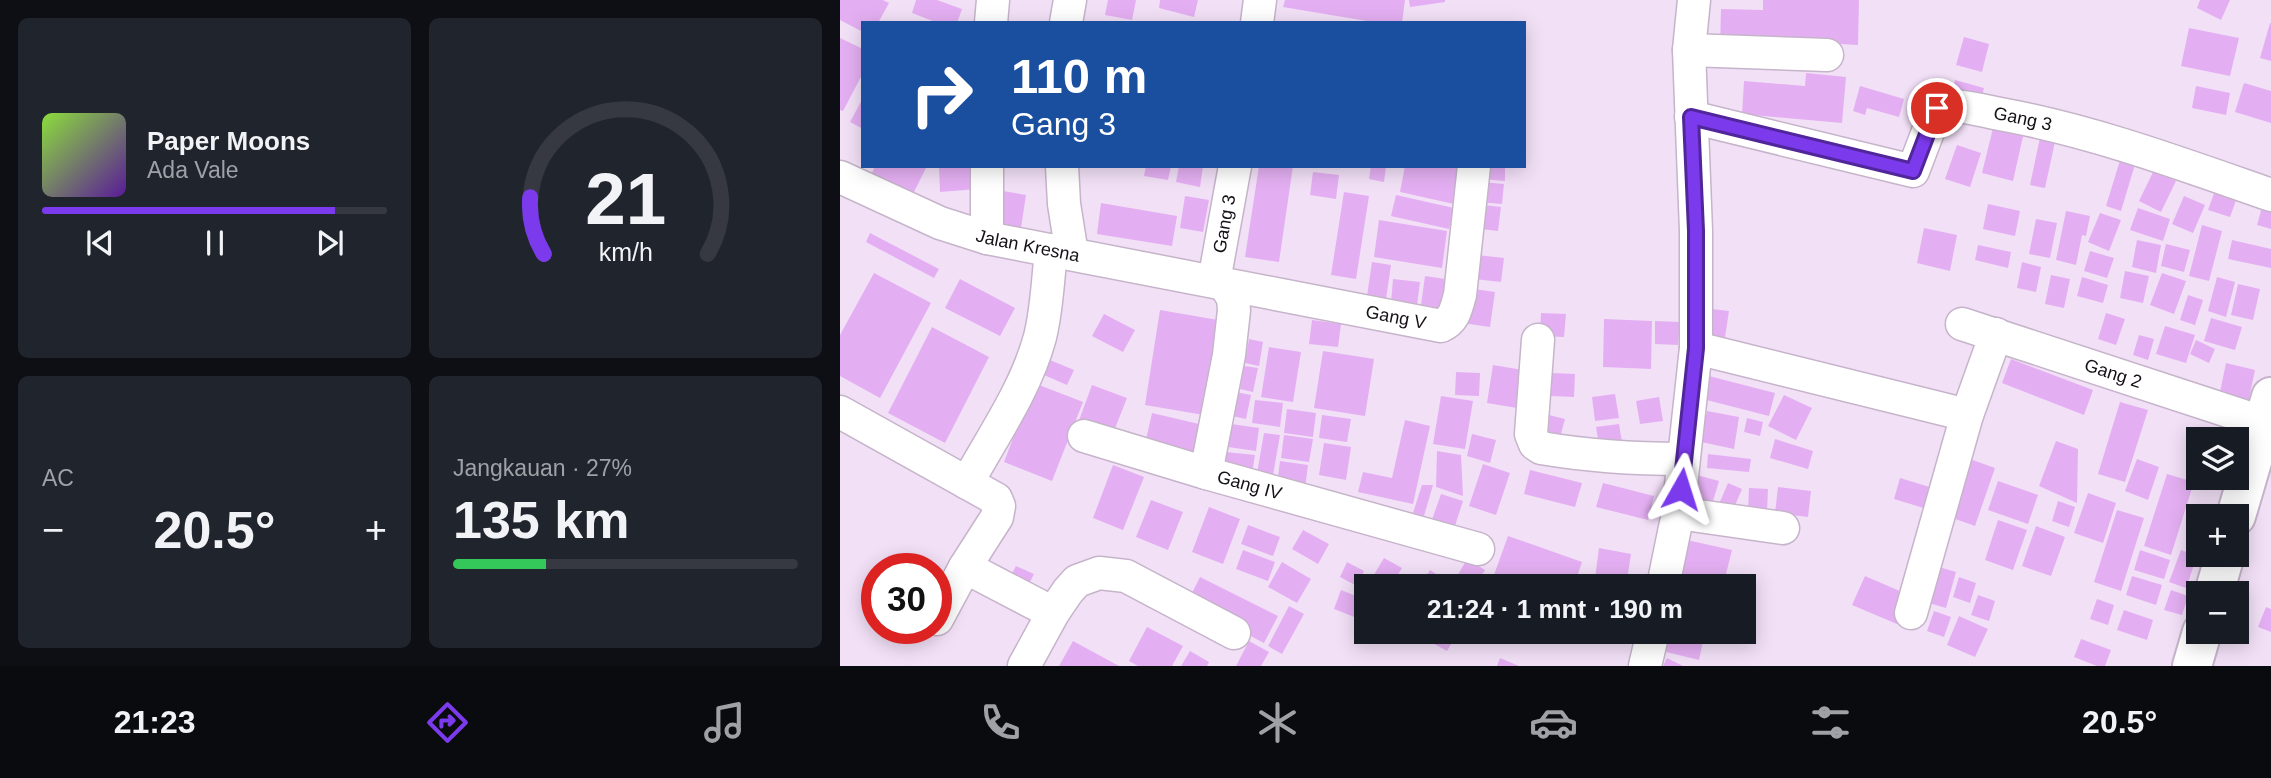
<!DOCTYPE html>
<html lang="id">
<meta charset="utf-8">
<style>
:root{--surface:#171b24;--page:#20242c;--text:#f1f3f6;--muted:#9ea1a6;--line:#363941;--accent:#7c3aed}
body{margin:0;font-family:Arial,sans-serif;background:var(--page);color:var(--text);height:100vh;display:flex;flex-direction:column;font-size:26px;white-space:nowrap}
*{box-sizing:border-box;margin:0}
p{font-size:23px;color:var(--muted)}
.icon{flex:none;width:38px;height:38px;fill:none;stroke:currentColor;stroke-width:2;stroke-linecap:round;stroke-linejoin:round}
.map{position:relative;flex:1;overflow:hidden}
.sheet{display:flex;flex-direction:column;gap:18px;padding:18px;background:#0d0f14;width:840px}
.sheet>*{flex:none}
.hud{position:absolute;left:21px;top:21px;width:665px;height:147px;border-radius:0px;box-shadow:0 4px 18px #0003;background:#1a4fa0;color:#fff;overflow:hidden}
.controls{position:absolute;left:1346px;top:427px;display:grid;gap:14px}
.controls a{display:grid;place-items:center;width:63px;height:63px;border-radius:0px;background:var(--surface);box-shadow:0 4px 18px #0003;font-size:35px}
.speed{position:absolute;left:21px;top:553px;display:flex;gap:14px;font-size:35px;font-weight:700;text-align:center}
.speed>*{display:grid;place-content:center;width:91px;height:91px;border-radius:50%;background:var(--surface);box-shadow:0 4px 18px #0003;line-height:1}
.speed .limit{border:10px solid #d22;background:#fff;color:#111}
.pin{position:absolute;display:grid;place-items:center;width:60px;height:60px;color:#fff;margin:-30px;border:4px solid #fff;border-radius:50%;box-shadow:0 2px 7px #0007}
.me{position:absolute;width:77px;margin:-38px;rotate:6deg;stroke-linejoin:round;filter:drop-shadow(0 0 5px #0008)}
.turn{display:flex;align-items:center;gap:24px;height:147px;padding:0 35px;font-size:32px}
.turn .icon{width:91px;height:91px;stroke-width:2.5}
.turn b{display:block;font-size:49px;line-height:60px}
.big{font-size:52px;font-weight:600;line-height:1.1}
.sheet .tile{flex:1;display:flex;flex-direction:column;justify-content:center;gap:10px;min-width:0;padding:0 24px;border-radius:10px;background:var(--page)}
.sheet .dial{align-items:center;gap:0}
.dial svg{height:182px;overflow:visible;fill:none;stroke:var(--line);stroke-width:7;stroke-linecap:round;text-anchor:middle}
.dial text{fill:var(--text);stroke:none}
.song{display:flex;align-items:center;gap:21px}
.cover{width:84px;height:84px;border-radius:10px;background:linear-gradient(135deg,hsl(90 70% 55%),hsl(270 70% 35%))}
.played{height:7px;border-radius:4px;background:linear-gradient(90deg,var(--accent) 85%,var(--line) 85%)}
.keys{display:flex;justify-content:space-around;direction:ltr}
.heat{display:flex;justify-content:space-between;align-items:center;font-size:38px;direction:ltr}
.charge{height:10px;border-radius:5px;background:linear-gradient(90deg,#34c759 27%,var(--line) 0)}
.sheet .tiles{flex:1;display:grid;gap:18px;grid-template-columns:repeat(2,1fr)}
.trip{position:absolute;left:514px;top:574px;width:402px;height:70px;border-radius:0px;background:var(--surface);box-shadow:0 4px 18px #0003;font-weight:600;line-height:70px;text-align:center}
.menu{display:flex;height:112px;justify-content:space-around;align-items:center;background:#090b0e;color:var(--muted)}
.menu .icon{width:49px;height:49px}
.menu .current{color:var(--accent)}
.menu b{font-size:32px;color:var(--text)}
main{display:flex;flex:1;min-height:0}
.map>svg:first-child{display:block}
.building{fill:#e4aff2}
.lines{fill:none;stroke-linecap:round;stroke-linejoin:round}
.minor-casing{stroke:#c6b4ca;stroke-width:35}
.highway-casing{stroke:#c6b4ca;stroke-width:42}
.minor{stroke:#fff;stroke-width:32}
.highway{stroke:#fff;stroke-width:38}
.route-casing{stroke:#51269a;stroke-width:18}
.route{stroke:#7c3aed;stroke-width:12}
.labels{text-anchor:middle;stroke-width:5;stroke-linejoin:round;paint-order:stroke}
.street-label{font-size:18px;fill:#161017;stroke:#f2e0f7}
</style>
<main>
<section class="sheet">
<div class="tiles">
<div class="tile">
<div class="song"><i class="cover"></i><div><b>Paper Moons</b><p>Ada Vale</p></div></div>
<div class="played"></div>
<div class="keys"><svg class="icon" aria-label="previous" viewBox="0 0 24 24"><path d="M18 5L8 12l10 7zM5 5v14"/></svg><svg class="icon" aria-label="pause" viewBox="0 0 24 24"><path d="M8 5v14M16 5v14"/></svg><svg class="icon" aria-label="next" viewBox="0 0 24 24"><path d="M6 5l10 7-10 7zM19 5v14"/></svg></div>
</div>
<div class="tile dial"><svg viewBox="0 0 100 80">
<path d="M14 69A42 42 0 1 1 86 69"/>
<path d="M14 69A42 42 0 0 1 8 44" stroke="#7c3aed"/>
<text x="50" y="56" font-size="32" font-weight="700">21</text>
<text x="50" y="72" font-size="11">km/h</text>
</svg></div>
<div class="tile"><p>AC</p>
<div class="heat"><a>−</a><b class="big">20.5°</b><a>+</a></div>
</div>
<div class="tile"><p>Jangkauan · 27%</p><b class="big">135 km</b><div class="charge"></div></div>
</div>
</section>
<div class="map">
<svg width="1431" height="666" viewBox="0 0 1431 666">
<rect width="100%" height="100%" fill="#f2e0f7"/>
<path class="building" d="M0,0H43L49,3L38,23H23V32L0,20Z
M76,0H97L122,9L117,23H98L72,13Z
M268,0H296L292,20L265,15Z
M320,0H358L354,17L319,8Z
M445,0H565L562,23H539L443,7Z
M569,0H605V2L570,7Z
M923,0H1019L1018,45L982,43L880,49L881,9L923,10Z
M1360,0H1390L1381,20L1357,8Z
M1430,23H1431V61L1420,58Z
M1349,28L1399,38L1390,76L1341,66Z
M1124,37L1149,44L1142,72L1116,65Z
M0,38L23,49V73L3,111L0,110Z
M966,73L1006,77L1002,123L902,114L904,81L965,86Z
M1115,80L1144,88L1140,104L1111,97Z
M1404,83L1431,91V123L1395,112Z
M1020,86L1064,99L1059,117L1027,108L1025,115L1013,111Z
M1356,86L1390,93L1386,115L1352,108Z
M23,98V129L10,122Z
M1154,124L1184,132L1173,181L1142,173Z
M1201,133L1216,137L1205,188L1190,185Z
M1117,145L1141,153L1130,187L1105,179Z
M1281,157L1296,161L1281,211L1266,206Z
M35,166H87L73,194L32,173Z
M99,166H136L138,189L100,192Z
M306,166H331L328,180L304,176Z
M339,166H363L360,187L336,182Z
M419,166H453L439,262L405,257Z
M531,166H546L544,182L529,179Z
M565,166H622L614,204L560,192Z
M642,166H665V181L641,179Z
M1314,170L1336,181L1321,212L1299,201Z
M473,172L499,175L496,199L470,195Z
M641,182L664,184L662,204L639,202Z
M1377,185L1399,192L1390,217L1368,210Z
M163,191L186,195L181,228L157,224Z
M504,192L529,196L516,279L491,275Z
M556,195L614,208L609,229L551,216Z
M345,196L369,200L363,232L340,228Z
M1344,196L1365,205L1353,233L1332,224Z
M261,203L337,216L332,246L257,234Z
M635,204L661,207L658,231L632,228Z
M1148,204L1180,211L1175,236L1143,229Z
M1422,207L1431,209V229L1417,225Z
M1298,208L1330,219L1323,241L1290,230Z
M1226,211L1250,216L1246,236L1242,235L1236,265L1216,260Z
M1260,213L1281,220L1269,251L1248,242Z
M1196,219L1217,223L1210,258L1189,254Z
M539,220L607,231L602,268L534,257Z
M1362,225L1382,231L1369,281L1349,276Z
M1084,228L1117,235L1110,271L1077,263Z
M30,233L99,269L94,278L26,242Z
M1297,240L1321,245L1316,273L1292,267Z
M1392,240L1431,249V268L1388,259Z
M1326,244L1350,250L1344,272L1321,266Z
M1138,245L1171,252L1168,268L1135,260Z
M1250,251L1274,258L1267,278L1244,271Z
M637,255L664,258L661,282L634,279Z
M532,262L551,265L546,299L527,296Z
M1182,262L1201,267L1196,292L1177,288Z
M1285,271L1309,276L1303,303L1280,298Z
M34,273L91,303L40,398L0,376V335Z
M1322,273L1346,281L1334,314L1310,305Z
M1211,275L1230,279L1224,308L1205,304Z
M585,276L612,280L608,315L580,312Z
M1242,277L1268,285L1263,303L1237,296Z
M1377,277L1395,282L1386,317L1368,311Z
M120,279L175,308L160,336L105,308Z
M553,279L580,282L577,306L551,303Z
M1398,284L1420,289L1413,320L1391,315Z
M627,288L655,292L650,327L622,323Z
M1348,295L1363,300L1355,325L1340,320Z
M872,309L889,311L884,344L867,341Z
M320,310L378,320L364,415L305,405Z
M701,313L726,314L724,337L700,336Z
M1266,313L1285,319L1276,345L1258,339Z
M264,314L295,330L283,352L252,336Z
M1371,318L1402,327L1395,350L1364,341Z
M764,319L812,321L811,369L763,367Z
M472,320L501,324L498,347L469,344Z
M815,321L840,322L838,345L815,344Z
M1325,326L1355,335L1346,363L1316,354Z
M92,327L149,357L105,443L48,413Z
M1299,335L1314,339L1308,360L1293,355Z
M409,339L423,342L419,366L405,363Z
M1356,340L1375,349L1369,363L1350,354Z
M429,347L461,352L453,402L421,397Z
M483,351L534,359L525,416L474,408Z
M1171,359L1253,390L1244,415L1162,383Z
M210,360L234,370L227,385L204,375Z
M1386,363L1415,370L1408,403L1379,397Z
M653,365L683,370L677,408L647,403Z
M404,366L418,368L413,392L400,389Z
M616,372L640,373L639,396L615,395Z
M711,373L735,374L734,397L710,396Z
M861,374L935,393L929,416L855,397Z
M194,383L243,402L212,481L164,462Z
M252,385L287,398L272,436L238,423Z
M396,392L411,395L406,419L392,416Z
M775,394L779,418L755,421L752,397Z
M944,395L972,408L956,440L928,426Z
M601,396L633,401L625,449L593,444Z
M819,397L823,421L800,424L796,401Z
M415,400L443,403L440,427L412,423Z
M1280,402L1308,410L1285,482L1258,474Z
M447,409L476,413L473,437L444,433Z
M867,411L899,417L894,449L861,442Z
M312,413L359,424L353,454L305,444Z
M701,413L725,419L719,441L696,435Z
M482,415L511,419L507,442L479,438Z
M907,418L923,422L920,436L904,432Z
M565,420L590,426L573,504L518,492L523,472L552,478Z
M391,424L419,428L416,451L388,447Z
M779,424L783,448L760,451L756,427Z
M424,433L440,435L432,481L416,479Z
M632,434L656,440L650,463L627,456Z
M444,435L473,439L469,462L441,458Z
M935,439L973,451L968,469L930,458Z
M1216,441L1238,449L1237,503L1199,486Z
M484,443L511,447L506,480L479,475Z
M597,451L621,455L623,496L596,487Z
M386,452L415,455L411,479L383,475Z
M868,454L911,459L909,472L867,468Z
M1127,458L1155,468L1135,526L1107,516Z
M1297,459L1319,467L1308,500L1285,491Z
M440,461L468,465L465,489L437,485Z
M643,464L670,473L656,515L629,506Z
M273,465L304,477L283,530L253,518Z
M690,470L742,483L735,507L684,494Z
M853,474L879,481L871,508L845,501Z
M1327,474L1354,482L1331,555L1304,546Z
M1060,478L1093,488L1087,509L1054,499Z
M1158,481L1198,495L1188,524L1148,510Z
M763,483L814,496L808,520L756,507Z
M888,483L902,489L893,510L879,504Z
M582,485H593L584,516L573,513Z
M938,487L971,491L968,517L935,513Z
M909,488L928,489L927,512H908Z
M1248,493L1276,503L1263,543L1234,533Z
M601,494L623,501L612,535L589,528Z
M311,500L343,512L328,550L296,537Z
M1218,501L1235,507L1229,527L1212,521Z
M369,507L400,519L383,564L352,552Z
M1277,510L1304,518L1281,591L1254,582Z
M1158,520L1187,530L1173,570L1145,560Z
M408,525L440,537L433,556L401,544Z
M1196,526L1225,537L1211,576L1182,566Z
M463,530L489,544L478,564L452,549Z
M668,536L742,562L734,586H650Z
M847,540L892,550L883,586H860L838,581Z
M759,548L791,554L786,586H754Z
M403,550L435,562L428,581L396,569Z
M1300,550L1330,560L1324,579L1294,570Z
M1341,550L1357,556L1346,588L1329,582Z
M544,558L562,568L551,586H545L532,578Z
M627,559L645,570L635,586H625L615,580Z
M442,562L471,579L457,603L428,587Z
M507,562L524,571L517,586L500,577Z
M176,566L194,574L186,590L168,581Z
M1099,567L1116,572L1106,608L1089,603Z
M590,570L607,581L604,586H580Z
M1025,576L1069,595L1057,624L1012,605Z
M1292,576L1322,585L1316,605L1286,595Z
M360,577L438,616L424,643L347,603Z
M1119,577L1136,583L1130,603L1113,597Z
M501,590L524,599L517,618L494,609Z
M1331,590L1348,596L1342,615L1324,610Z
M1138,595L1155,601L1149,621L1131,615Z
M1257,599L1274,605L1268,625L1250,619Z
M449,606L464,614L442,654L428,646Z
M1426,607L1431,609V632L1418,627Z
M1284,610L1313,620L1307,640L1277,630Z
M1094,611L1111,617L1104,637L1087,631Z
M1119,616L1148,629L1135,657L1107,645Z
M307,627L343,646L332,666H298L289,661Z
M569,632H588L583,640Z
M595,632H618L607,651L589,641Z
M818,632H865L859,660L814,649Z
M1241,639L1271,650L1265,666H1257L1234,657Z
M233,641L279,666H219Z
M409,641L429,652L421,666H396Z
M350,651L369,662L367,666H341Z
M660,658L679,666H657Z
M827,658L843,666H823Z"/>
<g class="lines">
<g class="minor-casing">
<g id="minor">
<path d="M151,23L153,0"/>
<path d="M226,23L230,0"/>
<path d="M417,23L420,0"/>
<path d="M849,50L987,55"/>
<path id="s1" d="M851,117L1073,171L1097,108C1118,103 1139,110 1160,114C1253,131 1342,164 1431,195"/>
<path d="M147,166V238"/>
<path d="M222,166L224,204L232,254"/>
<path id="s2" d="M0,177L100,223L147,238L601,326C615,320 616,308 620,295L634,166"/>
<path id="s3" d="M374,281L395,166"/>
<path id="s4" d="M385,285L393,298L394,310L389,355L366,473L638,549"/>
<path id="s5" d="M1122,324L1431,425"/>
<path d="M698,340L691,434L695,444L701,448C748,456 796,459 843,459"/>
<path d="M856,348L1127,415"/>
<path d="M0,412L156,499L159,506L157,517L125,567L97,619"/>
<path d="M244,436L366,473"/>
<path d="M127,483C153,436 186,389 200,337C207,309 208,279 211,250"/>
<path d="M838,513L943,528"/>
<path d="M125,567L213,613"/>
<path d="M823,586L838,513L856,348V231L849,50L854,0"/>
<path d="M1071,613L1127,415L1156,334"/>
<path d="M184,666L213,613L228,591L237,581L259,573L286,576L394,633"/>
<path d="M805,666L813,632"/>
</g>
</g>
<g class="highway-casing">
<path id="highway" d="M1396,516L1431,397
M1374,593L1385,555
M1352,666L1362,632"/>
</g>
<use href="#minor" class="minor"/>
<use href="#highway" class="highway"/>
</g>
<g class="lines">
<g class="route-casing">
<path id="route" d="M841,489L856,348V231L851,117L1073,171L1097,108"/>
</g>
<use href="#route" class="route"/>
</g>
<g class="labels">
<g class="street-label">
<text dy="6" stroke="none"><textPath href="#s1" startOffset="383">Gang 3</textPath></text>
<text dy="6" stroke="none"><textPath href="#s3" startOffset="58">Gang 3</textPath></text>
<text dy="6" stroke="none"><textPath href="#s2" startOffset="201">Jalan Kresna</textPath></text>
<text dy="6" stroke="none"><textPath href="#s2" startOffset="576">Gang V</textPath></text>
<text dy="6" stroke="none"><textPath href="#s5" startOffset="159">Gang 2</textPath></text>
<text dy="6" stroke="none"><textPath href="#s4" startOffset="238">Gang IV</textPath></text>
</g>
</g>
</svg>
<div class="controls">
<a><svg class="icon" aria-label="layers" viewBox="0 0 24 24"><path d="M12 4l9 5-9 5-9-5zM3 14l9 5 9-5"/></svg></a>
<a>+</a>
<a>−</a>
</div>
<div class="speed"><div class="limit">30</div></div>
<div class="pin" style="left:1097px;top:108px;background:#d93025"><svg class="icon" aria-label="arrive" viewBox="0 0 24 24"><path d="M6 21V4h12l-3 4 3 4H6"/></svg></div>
<svg class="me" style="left:841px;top:489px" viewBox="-20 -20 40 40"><path d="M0-17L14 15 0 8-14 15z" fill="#7c3aed" stroke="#fff" stroke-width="4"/></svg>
<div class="trip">21:24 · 1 mnt · 190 m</div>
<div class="hud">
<div class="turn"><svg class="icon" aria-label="right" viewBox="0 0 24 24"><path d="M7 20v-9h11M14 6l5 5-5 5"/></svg><div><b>110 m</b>Gang 3</div></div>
</div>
</div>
</main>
<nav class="menu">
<b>21:23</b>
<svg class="icon current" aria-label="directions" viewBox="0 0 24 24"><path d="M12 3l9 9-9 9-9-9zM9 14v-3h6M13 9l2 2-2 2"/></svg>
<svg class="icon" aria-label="music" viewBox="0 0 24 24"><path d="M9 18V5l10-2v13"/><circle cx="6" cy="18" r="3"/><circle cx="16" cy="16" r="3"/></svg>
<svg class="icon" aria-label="phone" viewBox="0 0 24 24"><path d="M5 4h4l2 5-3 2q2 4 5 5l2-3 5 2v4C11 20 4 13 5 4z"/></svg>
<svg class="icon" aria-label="climate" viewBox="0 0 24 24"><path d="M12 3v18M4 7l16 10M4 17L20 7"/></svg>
<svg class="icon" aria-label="car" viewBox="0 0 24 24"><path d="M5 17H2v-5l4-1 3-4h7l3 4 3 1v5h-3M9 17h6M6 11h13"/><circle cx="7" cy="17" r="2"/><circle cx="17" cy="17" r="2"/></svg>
<svg class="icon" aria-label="filters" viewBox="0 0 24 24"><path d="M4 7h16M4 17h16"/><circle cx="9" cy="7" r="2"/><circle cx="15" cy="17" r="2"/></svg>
<b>20.5°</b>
</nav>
